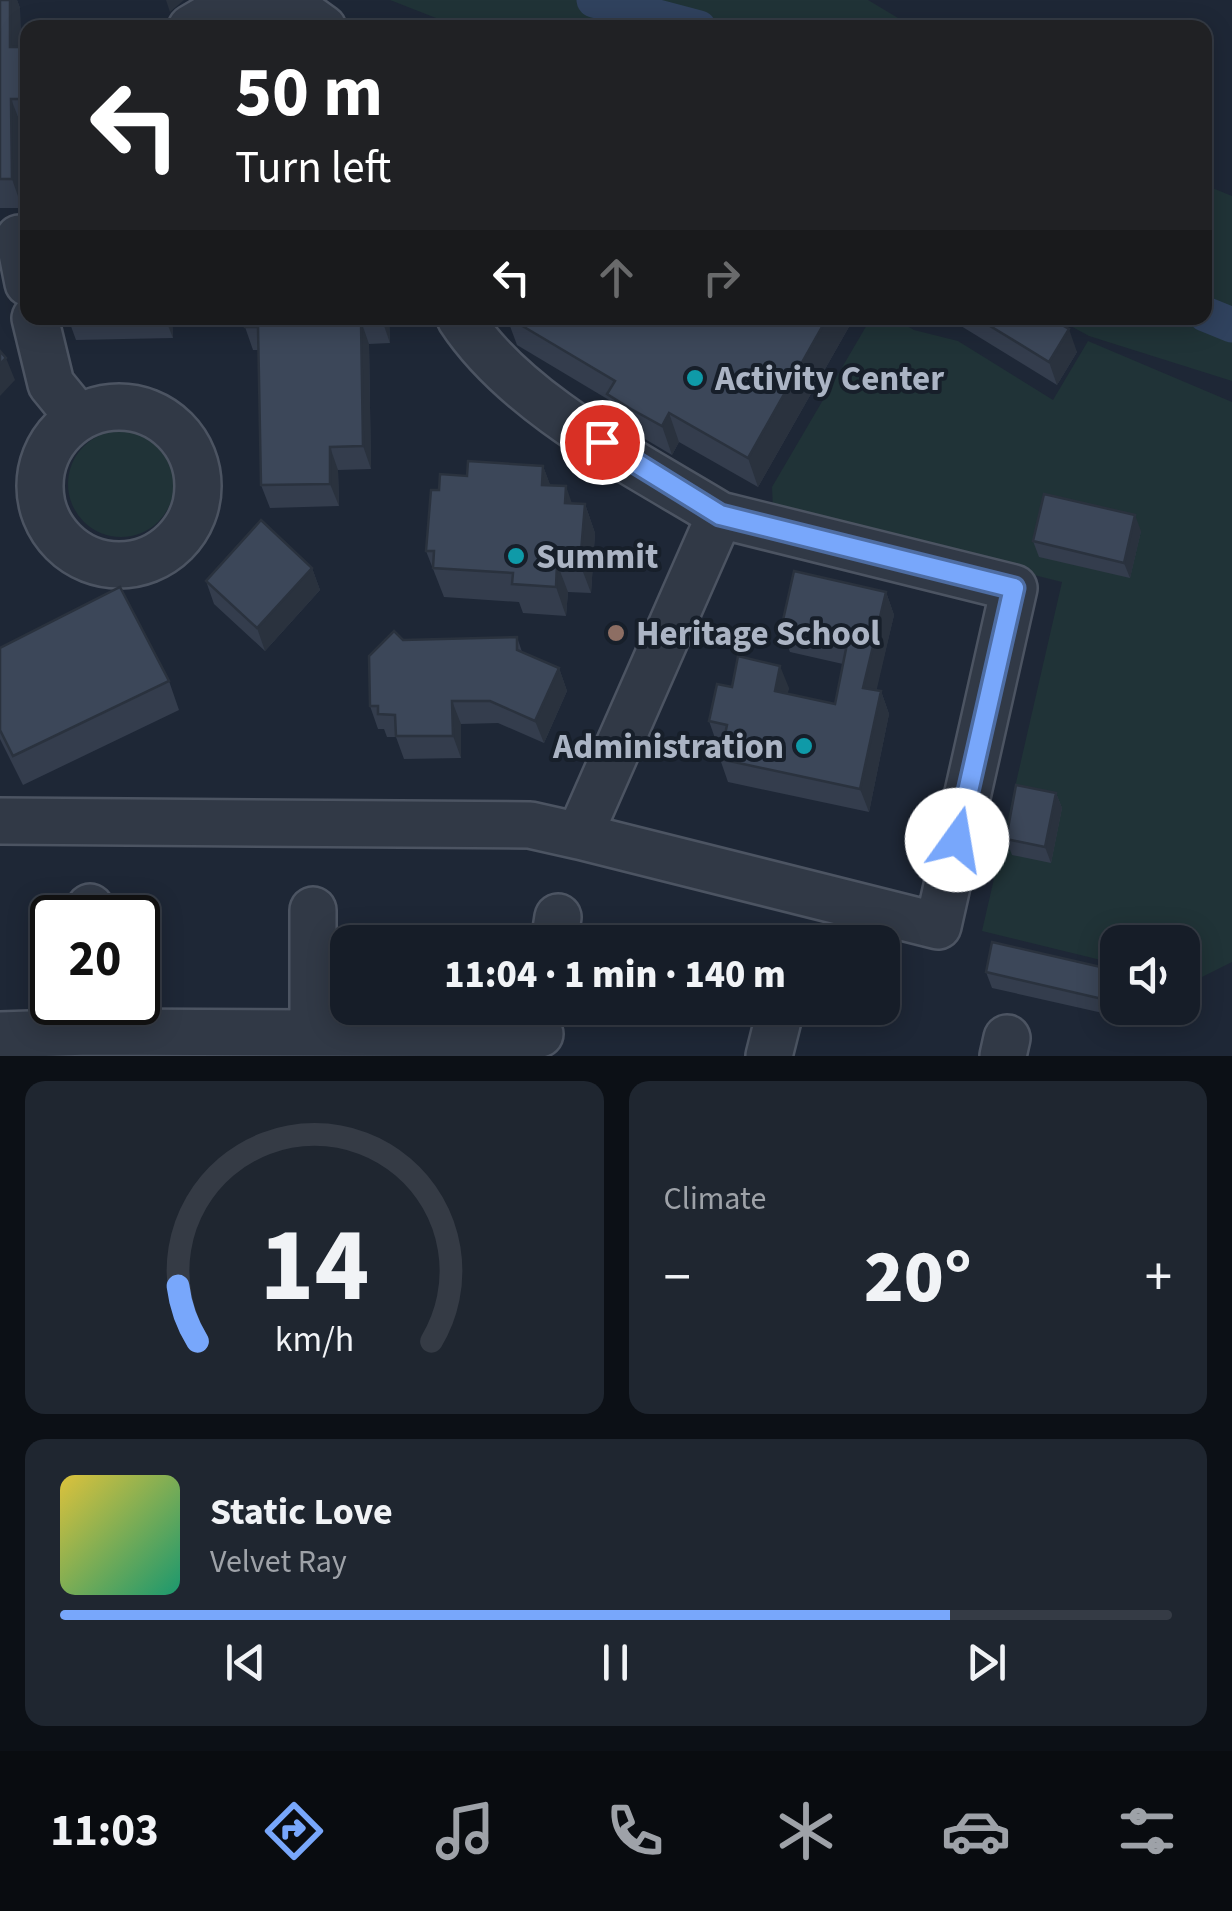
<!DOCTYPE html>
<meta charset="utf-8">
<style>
:root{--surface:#161d28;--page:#1f2630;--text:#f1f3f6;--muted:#9ea2a8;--line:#353b45;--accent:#78a7fb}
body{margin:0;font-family:"Source Sans 3",sans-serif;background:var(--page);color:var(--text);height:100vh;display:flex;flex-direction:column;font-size:38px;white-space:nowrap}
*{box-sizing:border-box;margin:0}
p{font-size:32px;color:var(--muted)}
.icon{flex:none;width:55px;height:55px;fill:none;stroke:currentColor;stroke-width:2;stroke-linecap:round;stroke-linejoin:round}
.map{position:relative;height:1056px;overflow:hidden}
.details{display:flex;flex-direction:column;gap:25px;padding:25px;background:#0c1016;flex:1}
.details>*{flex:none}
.hud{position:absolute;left:20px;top:20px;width:1192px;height:305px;border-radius:20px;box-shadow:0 5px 25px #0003,0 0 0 2px var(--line);background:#202124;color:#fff;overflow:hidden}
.buttons{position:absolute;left:1100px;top:925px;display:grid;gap:20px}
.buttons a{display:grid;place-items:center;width:100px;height:100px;border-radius:20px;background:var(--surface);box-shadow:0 5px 25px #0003,0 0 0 2px var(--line);font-size:50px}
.speed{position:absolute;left:30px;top:895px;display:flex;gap:20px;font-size:50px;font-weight:700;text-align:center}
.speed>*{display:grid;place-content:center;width:130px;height:130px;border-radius:50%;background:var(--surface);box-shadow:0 5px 25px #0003,0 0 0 2px var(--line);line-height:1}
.speed .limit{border:5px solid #111;border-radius:15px;background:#fff;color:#111}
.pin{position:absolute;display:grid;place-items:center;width:85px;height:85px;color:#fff;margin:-42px;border:5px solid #fff;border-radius:50%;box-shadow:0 2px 10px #0007}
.me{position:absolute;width:110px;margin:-55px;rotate:13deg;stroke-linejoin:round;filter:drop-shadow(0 0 8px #0008)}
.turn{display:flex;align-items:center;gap:35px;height:210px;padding:0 50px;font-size:45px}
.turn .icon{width:130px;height:130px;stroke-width:2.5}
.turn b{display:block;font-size:70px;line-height:85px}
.lanes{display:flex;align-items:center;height:95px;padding:0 50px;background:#0003;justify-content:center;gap:50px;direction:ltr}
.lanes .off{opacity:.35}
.big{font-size:75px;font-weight:800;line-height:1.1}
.details .card{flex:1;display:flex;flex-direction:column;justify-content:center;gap:15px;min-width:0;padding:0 35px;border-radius:20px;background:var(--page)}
.details .dial{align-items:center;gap:0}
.dial svg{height:260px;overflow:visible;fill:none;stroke:var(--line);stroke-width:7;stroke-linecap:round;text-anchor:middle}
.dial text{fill:var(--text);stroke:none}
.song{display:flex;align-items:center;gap:30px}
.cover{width:120px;height:120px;border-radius:15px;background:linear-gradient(135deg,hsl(50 70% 55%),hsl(160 70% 35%))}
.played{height:10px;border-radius:5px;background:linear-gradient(90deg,var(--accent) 80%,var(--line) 80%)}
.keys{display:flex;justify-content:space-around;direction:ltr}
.heat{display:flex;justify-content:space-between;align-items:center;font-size:55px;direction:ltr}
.details .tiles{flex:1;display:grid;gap:25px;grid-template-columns:1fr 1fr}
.card:last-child{grid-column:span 2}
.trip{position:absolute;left:330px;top:925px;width:570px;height:100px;border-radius:20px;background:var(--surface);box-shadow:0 5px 25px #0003,0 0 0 2px var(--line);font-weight:800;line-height:100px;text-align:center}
.menu{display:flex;height:160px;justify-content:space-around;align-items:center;background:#090c10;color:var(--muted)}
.menu .icon{width:70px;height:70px}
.menu .active{color:var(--accent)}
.menu b{font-size:45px;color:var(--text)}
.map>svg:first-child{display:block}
.green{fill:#203337}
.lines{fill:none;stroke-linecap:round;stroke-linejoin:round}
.canal{stroke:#30425e;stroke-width:35}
.minor-casing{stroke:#4c5462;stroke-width:50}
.minor{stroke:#313946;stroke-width:45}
.wall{fill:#343d4d}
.shaded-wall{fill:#2a323e}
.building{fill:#3c4759;stroke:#2a323e;stroke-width:2.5}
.route-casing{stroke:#4e6da3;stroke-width:25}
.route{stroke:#78a7fb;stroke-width:18}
.culture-dot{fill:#0f9aa8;stroke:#171f2a;stroke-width:4}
.education-dot{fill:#8d6e63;stroke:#171f2a;stroke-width:4}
.labels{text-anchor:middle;stroke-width:8;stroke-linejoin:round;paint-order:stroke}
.poi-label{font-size:35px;font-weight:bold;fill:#abb4c4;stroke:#171f2a;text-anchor:start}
</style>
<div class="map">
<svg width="1232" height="1056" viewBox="0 0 1232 1056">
<rect width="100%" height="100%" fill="#1e2736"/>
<path class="green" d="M390,0H868L913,27H459Z
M1205,185L1232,196V381L1089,336L1056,318H1205Z
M871,318H893L914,330L958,341L1053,400L1088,341L1232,402V962L1192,982L1183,980L1182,942H1118L1117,964L982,931L1062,582L773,509L772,487Z
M68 484a53 53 0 1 1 106 0a53 53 0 1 1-106 0Z"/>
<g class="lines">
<path class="canal" d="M594,0L699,28
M1205,314L1232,325"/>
<g class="minor-casing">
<path id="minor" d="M191,28L230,5L295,8L323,28
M19,238L28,283
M35,318L51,384L78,417
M40 486a79 79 0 1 1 158 0a79 79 0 1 1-158 0Z
M0,821L530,825L579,836L720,515C633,462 516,404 460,318
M579,836L938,926L1014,588L720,515
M313,910V1032
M90,918V907
M554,942L558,917
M0,1035L89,1032L540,1034
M769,1056L781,1008
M1003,1056L1007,1038"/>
</g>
<use href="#minor" class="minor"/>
</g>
<path class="wall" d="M0,0H17L20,8L21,47L28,50V127H22V208H0Z
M68,318H172L173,338L76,340Z
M245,318H389L390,343L369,344L371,469L338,470L339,506L270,508L261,485L259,350H253L245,327Z
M507,318H854L758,487L679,442L672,455L618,423L609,400L517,345Z
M948,318H1050L1077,352L1057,385Z
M543,466L550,485L572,503L585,504L595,533L591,593L568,592L566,616L523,613L519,602L444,597L426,551L467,476Z
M1141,531L1130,578L1039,557L1033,541Z
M312,568L320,590L265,651L214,604L206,581Z
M886,592L894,615L876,690L881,691L889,714L869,812L728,782L720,759L723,745L717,744L709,721L732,687L789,688L787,694L835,704L843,664L790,652L781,629Z
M517,637L522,652L559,668L567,691L544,743L498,723L461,724V758L404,759L396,737H387L384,729H378L370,706L403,640Z
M0,648L169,681L179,710L23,785L0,739Z
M1056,793L1062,808L1051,863L1012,855L1006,839Z
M1118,971V1008L1116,1016L992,988L986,972Z"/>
<path class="shaded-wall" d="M10,0H17L20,8L21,75L10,47Z
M166,0H184L170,12Z
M26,47L28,50V102L26,99Z
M11,99L22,127V208L12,179Z
M165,318H172L173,338Z
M382,318H389L390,343L382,320Z
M827,318H854L758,487L748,458Z
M361,321L369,344L371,469L363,446Z
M1069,329L1077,352L1057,385L1049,362Z
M6,358L15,380L0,396V364Z
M669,413L679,442L672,455L662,426Z
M330,447L338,470L339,506L330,484Z
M543,466L554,495L542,485Z
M566,486L576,515L565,503Z
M585,504L595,533L591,593L580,564Z
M1135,515L1141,531L1130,578L1124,563Z
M557,563L568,592L566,616L556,587Z
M312,568L320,590L265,651L257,628Z
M886,592L894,615L872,710L863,688Z
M780,666L789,688L783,714L775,691Z
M559,668L567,691L544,743L535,721Z
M881,691L889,714L869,812L860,789Z
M452,701L461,724V758L453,736Z
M1056,793L1062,808L1051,863L1045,847Z
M1118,972V1008L1116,1016L1111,1001Z"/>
<path class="building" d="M0,0H10V47H26V99H11L12,179H0Z
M245,318H382V320L361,321L363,446L330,447V484L261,485L258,327H245Z
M509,318H827L748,458L669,413L662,426L631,409L607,394L615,381Z
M977,318H1050L1069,329L1049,362Z
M0,351L6,358L0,364Z
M468,461L543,466L542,485L566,486L565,503L585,504L580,564L557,563L556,587L512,584L513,573L433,568L434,551H426L431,490H439L440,474L467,476Z
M1044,494L1135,515L1124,563L1033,541Z
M261,520L312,568L257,628L206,581Z
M794,571L886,592L863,688L881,691L860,789L720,759L727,725L709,721L717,684L732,687L738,656L780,666L775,691L835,704L847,644L781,629Z
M120,587L169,681L13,756L0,730V648Z
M394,631L403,640L517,637V650L559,668L535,721L490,701H452L453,736H396L395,715L378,714V706H370L369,656Z
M1016,785L1056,793L1045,847L1006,839Z
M992,942L1118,971L1111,1001L986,972Z"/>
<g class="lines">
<g class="route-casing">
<path id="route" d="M602,442L720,515L1014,588L957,840"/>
</g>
<use href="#route" class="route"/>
</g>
<g class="culture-dot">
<circle cx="695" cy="378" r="10"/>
<circle cx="516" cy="556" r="10"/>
<circle cx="804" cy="746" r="10"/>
</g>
<circle class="education-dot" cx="616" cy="633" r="10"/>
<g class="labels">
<g class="poi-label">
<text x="715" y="390">Activity Center</text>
<text x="536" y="568">Summit</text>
<text x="636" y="645">Heritage School</text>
<text x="784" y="758" text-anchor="end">Administration</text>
</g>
</g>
</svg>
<div class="buttons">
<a><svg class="icon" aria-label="sound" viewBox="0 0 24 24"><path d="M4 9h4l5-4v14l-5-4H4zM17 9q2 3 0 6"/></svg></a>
</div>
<div class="speed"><div class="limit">20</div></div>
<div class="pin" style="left:602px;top:442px;background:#d93025"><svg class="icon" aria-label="arrive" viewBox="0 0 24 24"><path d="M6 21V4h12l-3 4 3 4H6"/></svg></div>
<svg class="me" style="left:957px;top:840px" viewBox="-20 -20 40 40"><circle r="19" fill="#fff"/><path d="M0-13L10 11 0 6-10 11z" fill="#78a7fb"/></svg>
<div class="trip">11:04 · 1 min · 140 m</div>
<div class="hud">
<div class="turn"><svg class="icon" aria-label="left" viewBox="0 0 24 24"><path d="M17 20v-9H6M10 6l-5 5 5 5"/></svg><div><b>50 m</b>Turn left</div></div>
<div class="lanes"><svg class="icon" aria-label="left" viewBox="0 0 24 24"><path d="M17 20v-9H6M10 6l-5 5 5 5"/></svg><svg class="icon off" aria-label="ahead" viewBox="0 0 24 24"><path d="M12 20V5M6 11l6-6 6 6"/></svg><svg class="icon off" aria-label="right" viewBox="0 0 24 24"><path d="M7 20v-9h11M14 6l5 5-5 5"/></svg></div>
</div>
</div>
<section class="details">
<div class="tiles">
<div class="card dial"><svg viewBox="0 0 100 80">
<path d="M14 69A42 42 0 1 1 86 69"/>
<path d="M14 69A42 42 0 0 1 8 52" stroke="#78a7fb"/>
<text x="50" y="56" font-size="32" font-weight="700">14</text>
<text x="50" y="72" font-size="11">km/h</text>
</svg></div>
<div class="card"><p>Climate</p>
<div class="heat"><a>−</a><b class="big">20°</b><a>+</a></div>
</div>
<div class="card">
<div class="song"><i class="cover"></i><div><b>Static Love</b><p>Velvet Ray</p></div></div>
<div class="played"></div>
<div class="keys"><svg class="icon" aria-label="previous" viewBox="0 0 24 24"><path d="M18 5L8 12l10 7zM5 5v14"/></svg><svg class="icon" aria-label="pause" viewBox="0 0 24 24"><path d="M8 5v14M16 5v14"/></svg><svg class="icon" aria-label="next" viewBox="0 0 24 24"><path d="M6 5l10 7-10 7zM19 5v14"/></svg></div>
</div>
</div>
</section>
<nav class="menu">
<b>11:03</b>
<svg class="icon active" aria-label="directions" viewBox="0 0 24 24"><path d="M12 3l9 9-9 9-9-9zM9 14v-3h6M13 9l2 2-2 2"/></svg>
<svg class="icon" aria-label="music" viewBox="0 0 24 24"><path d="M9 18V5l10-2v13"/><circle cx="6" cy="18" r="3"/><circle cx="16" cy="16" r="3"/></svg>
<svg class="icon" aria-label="phone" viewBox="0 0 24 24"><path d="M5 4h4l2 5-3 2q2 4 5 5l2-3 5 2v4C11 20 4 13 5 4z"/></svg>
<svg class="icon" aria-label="climate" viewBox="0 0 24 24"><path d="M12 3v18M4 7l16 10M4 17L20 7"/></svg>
<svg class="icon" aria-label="car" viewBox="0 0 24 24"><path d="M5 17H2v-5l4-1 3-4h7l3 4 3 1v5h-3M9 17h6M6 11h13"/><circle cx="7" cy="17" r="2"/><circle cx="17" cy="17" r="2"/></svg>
<svg class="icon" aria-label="filters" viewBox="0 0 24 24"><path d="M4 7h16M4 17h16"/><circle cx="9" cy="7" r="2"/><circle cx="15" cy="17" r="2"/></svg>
</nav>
